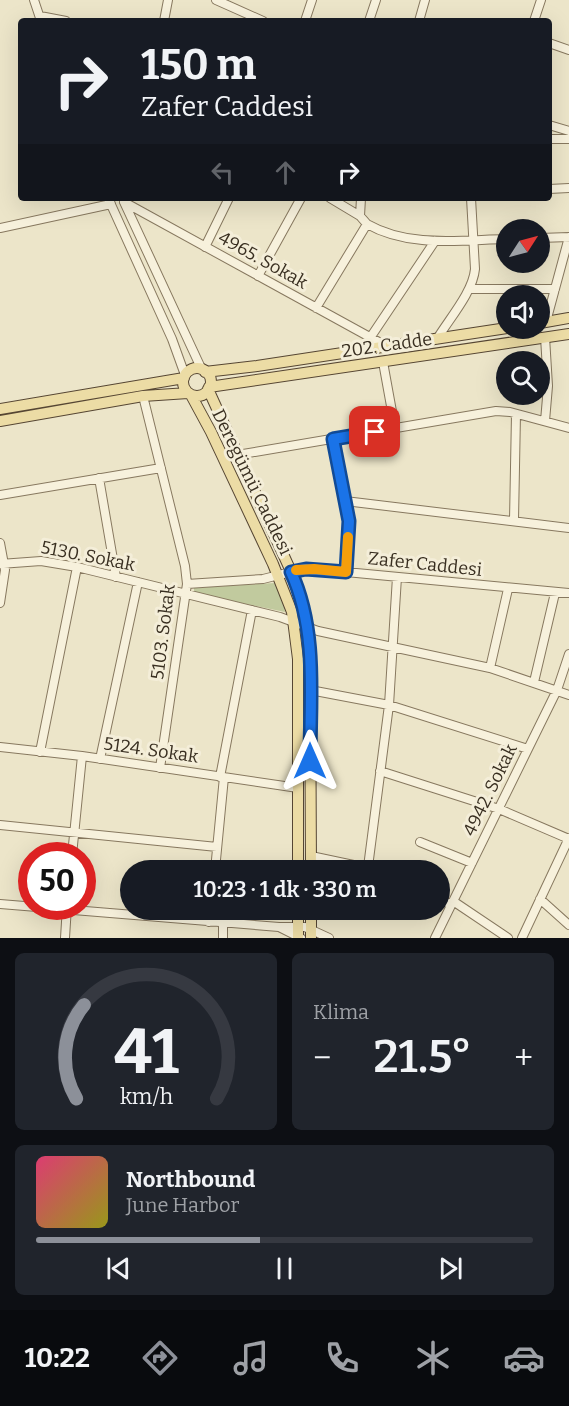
<!DOCTYPE html>
<html lang="tr">
<meta charset="utf-8">
<style>
:root{--surface:#171b24;--page:#20242c;--text:#f1f3f6;--muted:#9ea1a6;--line:#363941;--accent:#8c9099}
body{margin:0;font-family:Bitter,serif;background:var(--page);color:var(--text);height:100vh;display:flex;flex-direction:column;font-size:22px;white-space:nowrap}
*{box-sizing:border-box;margin:0}
p{font-size:20px;color:var(--muted)}
.icon{flex:none;width:33px;height:33px;fill:none;stroke:currentColor;stroke-width:2;stroke-linecap:round;stroke-linejoin:round}
.map{position:relative;height:938px;overflow:hidden}
.side{display:flex;flex-direction:column;gap:15px;padding:15px;background:#0d0f14;flex:1}
.side>*{flex:none}
.banner{position:absolute;left:18px;top:18px;width:534px;height:183px;border-radius:6px;box-shadow:0 6px 24px #0002;background:#171b24;color:var(--text);overflow:hidden}
.needle{width:39px;rotate:54deg}
.buttons{position:absolute;left:496px;top:219px;display:grid;gap:12px}
.buttons a{display:grid;place-items:center;width:54px;height:54px;border-radius:50%;background:var(--surface);box-shadow:0 6px 24px #0002;font-size:30px}
.speed{position:absolute;left:18px;top:842px;display:flex;gap:12px;font-size:30px;font-weight:700;text-align:center}
.speed>*{display:grid;place-content:center;width:78px;height:78px;border-radius:50%;background:var(--surface);box-shadow:0 6px 24px #0002;line-height:1}
.speed .limit{border:9px solid #d22;background:#fff;color:#111}
.pin{position:absolute;display:grid;place-items:center;width:51px;height:51px;color:#fff;margin:-26px;border-radius:12px;box-shadow:0 3px 9px #0006}
.me{position:absolute;width:66px;margin:-33px;rotate:0deg;stroke-linejoin:round;filter:drop-shadow(0 0 4px #0008)}
.turn{display:flex;align-items:center;gap:21px;height:126px;padding:0 24px;font-size:27px}
.turn .icon{width:78px;height:78px;stroke-width:2.5}
.turn b{display:block;font-size:42px;line-height:51px}
.lanes{display:flex;align-items:center;height:57px;padding:0 24px;background:#0003;justify-content:center;gap:30px;direction:ltr}
.lanes .off{opacity:.35}
.big{font-size:45px;font-weight:600;line-height:1.1}
.side .tile{flex:1;display:flex;flex-direction:column;justify-content:center;gap:9px;min-width:0;padding:0 21px;border-radius:9px;background:var(--page)}
.side .dial{align-items:center;gap:0}
.dial svg{height:156px;overflow:visible;fill:none;stroke:var(--line);stroke-width:7;stroke-linecap:round;text-anchor:middle}
.dial text{fill:var(--text);stroke:none}
.song{display:flex;align-items:center;gap:18px}
.cover{width:72px;height:72px;border-radius:9px;background:linear-gradient(135deg,hsl(340 70% 55%),hsl(60 70% 35%))}
.played{height:6px;border-radius:3px;background:linear-gradient(90deg,var(--accent) 45%,var(--line) 45%)}
.keys{display:flex;justify-content:space-around;direction:ltr}
.heat{display:flex;justify-content:space-between;align-items:center;font-size:33px;direction:ltr}
.side .tiles{flex:1;display:grid;gap:15px;grid-template-columns:1fr 1fr}
.tile:last-child{grid-column:span 2}
.trip{position:absolute;left:120px;top:860px;width:330px;height:60px;border-radius:30px;background:var(--surface);box-shadow:0 6px 24px #0002;font-weight:600;line-height:60px;text-align:center}
.menu{display:flex;height:96px;justify-content:space-around;align-items:center;background:#090b0e;color:var(--muted)}
.menu .icon{width:42px;height:42px}
.menu .current{color:var(--accent)}
.menu b{font-size:27px;color:var(--text)}
.map>svg:first-child{display:block}
.green{fill:#c1ca9e}
.lines{fill:none;stroke-linecap:round;stroke-linejoin:round}
.minor-casing{stroke:#87785f;stroke-width:10}
.major-casing{stroke:#564633;stroke-width:12}
.minor{stroke:#f7f1dc;stroke-width:8}
.major{stroke:#ecdca5;stroke-width:10}
.route-casing{stroke:#114b97;stroke-width:15}
.route{stroke:#1a73e8;stroke-width:10}
.slow{stroke:#f59e0b;stroke-width:10}
.labels{text-anchor:middle;stroke-width:6;stroke-linejoin:round;paint-order:stroke}
.street-label{font-size:18px;fill:#392f21;stroke:#f4eed9}
</style>
<div class="map">
<svg width="569" height="938" viewBox="0 0 569 938">
<rect width="100%" height="100%" fill="#ece5c9"/>
<path class="green" d="M275,583L284,605L285,612L194,593V588Z"/>
<g class="lines">
<g class="minor-casing">
<path id="minor" d="M34,0L41,21
M216,0L263,21
M40,16L66,21
M164,21L168,0
M305,21L312,0
M369,21L376,0
M419,21L425,0
M534,21L541,0
M549,43L569,50
M549,125L569,131
M549,139H569
M549,189L569,188
M108,198L172,339L185,375
M330,198L360,216
M124,202L386,346
M124,202L202,370
M367,224C409,248 460,240 507,239
M0,228L111,204
M540,238L569,237
M205,247L229,198
M258,276L301,198
M469,289H555
M316,308L367,224L360,216L361,198
M546,322L569,237
M370,338L435,241
M437,339C449,319 473,292 475,269L471,198
M383,362L395,428
M143,396L185,566L187,584L160,768
M545,421L548,386L545,337
M333,439L349,521L346,572
M237,455L496,411L510,412L569,428
M99,478L116,577
M0,495L161,468
M345,501L569,528
M514,520L516,414
M0,543L5,570L0,603
M0,564L41,561L77,567L280,617L318,631L490,668L569,695
M187,584L263,579L299,570L314,569L569,593
M490,668L508,589
M534,682L555,593
M310,690L389,705L528,749
M0,747L82,756L298,788
M40,752L77,567
M100,759L138,582
M380,771L499,809L569,839
M220,777L252,610
M0,825L217,847
M420,842L472,863
M72,855L82,756
M311,856L377,870
M368,867L389,705L397,577
M215,870L224,777
M440,899L451,905
M540,899L569,925
M453,901L508,938
M0,904L279,927
M209,922L211,909
M65,938L67,906
M223,938V923
M301,938L279,927H305L329,938
M435,938L557,690L569,654
M522,938L569,838"/>
</g>
<g class="major-casing">
<path id="major" d="M540,323L569,318
M183 382a14 14 0 1 1 28 0a14 14 0 1 1-28 0Z
M205,372L257,366L507,328
M209,387L569,334
M208,389L294,578L306,616L310,659L311,870
M191,395L211,432L273,564L292,612L298,659V870
M0,409L184,378
M0,421L143,396L188,393
M298,909V938
M311,909V938"/>
</g>
<use href="#minor" class="minor"/>
<use href="#major" class="major"/>
</g>
<g class="lines">
<g class="route-casing">
<path id="route" d="M310,761C310,698 318,631 291,572L306,569L346,572L349,521L333,439L375,432"/>
</g>
<use href="#route" class="route"/>
<path class="slow" d="M296,570L314,569L346,572L348,537"/>
</g>
<g class="labels">
<g class="street-label">
<text transform="translate(263 260) rotate(29)" y="6">4965. Sokak</text>
<text transform="translate(387 345) rotate(-8)" y="6">202. Cadde</text>
<text transform="translate(252 482) rotate(64)" y="6">Deregümü Caddesi</text>
<text transform="translate(88 556) rotate(11)" y="6">5130. Sokak</text>
<text transform="translate(425 564) rotate(6)" y="6">Zafer Caddesi</text>
<text transform="translate(163 632) rotate(-83)" y="6">5103. Sokak</text>
<text transform="translate(151 750) rotate(8)" y="6">5124. Sokak</text>
<text transform="translate(490 790) rotate(-64)" y="6">4942. Sokak</text>
</g>
</g>
</svg>
<div class="buttons">
<a><svg class="needle" viewBox="-14 -14 28 28"><path d="M0-13l5 13h-10z" fill="#e53935"/><path d="M0 13l5-13h-10z" fill="#9ea1a6"/></svg></a>
<a><svg class="icon" aria-label="sound" viewBox="0 0 24 24"><path d="M4 9h4l5-4v14l-5-4H4zM17 9q2 3 0 6"/></svg></a>
<a><svg class="icon" aria-label="search" viewBox="0 0 24 24"><circle cx="10" cy="10" r="6"/><path d="M15 15l6 6"/></svg></a>
</div>
<div class="speed"><div class="limit">50</div></div>
<div class="pin" style="left:375px;top:432px;background:#d93025"><svg class="icon" aria-label="arrive" viewBox="0 0 24 24"><path d="M6 21V4h12l-3 4 3 4H6"/></svg></div>
<svg class="me" style="left:310px;top:761px" viewBox="-20 -20 40 40"><path d="M0-17L14 15 0 8-14 15z" fill="#1a73e8" stroke="#fff" stroke-width="4"/></svg>
<div class="trip">10:23 · 1 dk · 330 m</div>
<div class="banner">
<div class="turn"><svg class="icon" aria-label="right" viewBox="0 0 24 24"><path d="M7 20v-9h11M14 6l5 5-5 5"/></svg><div><b>150 m</b>Zafer Caddesi</div></div>
<div class="lanes"><svg class="icon off" aria-label="left" viewBox="0 0 24 24"><path d="M17 20v-9H6M10 6l-5 5 5 5"/></svg><svg class="icon off" aria-label="ahead" viewBox="0 0 24 24"><path d="M12 20V5M6 11l6-6 6 6"/></svg><svg class="icon" aria-label="right" viewBox="0 0 24 24"><path d="M7 20v-9h11M14 6l5 5-5 5"/></svg></div>
</div>
</div>
<section class="side">
<div class="tiles">
<div class="tile dial"><svg viewBox="0 0 100 80">
<path d="M14 69A42 42 0 1 1 86 69"/>
<path d="M14 69A42 42 0 0 1 18 21" stroke="#8c9099"/>
<text x="50" y="56" font-size="32" font-weight="700">41</text>
<text x="50" y="72" font-size="11">km/h</text>
</svg></div>
<div class="tile"><p>Klima</p>
<div class="heat"><a>−</a><b class="big">21.5°</b><a>+</a></div>
</div>
<div class="tile">
<div class="song"><i class="cover"></i><div><b>Northbound</b><p>June Harbor</p></div></div>
<div class="played"></div>
<div class="keys"><svg class="icon" aria-label="previous" viewBox="0 0 24 24"><path d="M18 5L8 12l10 7zM5 5v14"/></svg><svg class="icon" aria-label="pause" viewBox="0 0 24 24"><path d="M8 5v14M16 5v14"/></svg><svg class="icon" aria-label="next" viewBox="0 0 24 24"><path d="M6 5l10 7-10 7zM19 5v14"/></svg></div>
</div>
</div>
</section>
<nav class="menu">
<b>10:22</b>
<svg class="icon current" aria-label="directions" viewBox="0 0 24 24"><path d="M12 3l9 9-9 9-9-9zM9 14v-3h6M13 9l2 2-2 2"/></svg>
<svg class="icon" aria-label="music" viewBox="0 0 24 24"><path d="M9 18V5l10-2v13"/><circle cx="6" cy="18" r="3"/><circle cx="16" cy="16" r="3"/></svg>
<svg class="icon" aria-label="phone" viewBox="0 0 24 24"><path d="M5 4h4l2 5-3 2q2 4 5 5l2-3 5 2v4C11 20 4 13 5 4z"/></svg>
<svg class="icon" aria-label="climate" viewBox="0 0 24 24"><path d="M12 3v18M4 7l16 10M4 17L20 7"/></svg>
<svg class="icon" aria-label="car" viewBox="0 0 24 24"><path d="M5 17H2v-5l4-1 3-4h7l3 4 3 1v5h-3M9 17h6M6 11h13"/><circle cx="7" cy="17" r="2"/><circle cx="17" cy="17" r="2"/></svg>
</nav>
